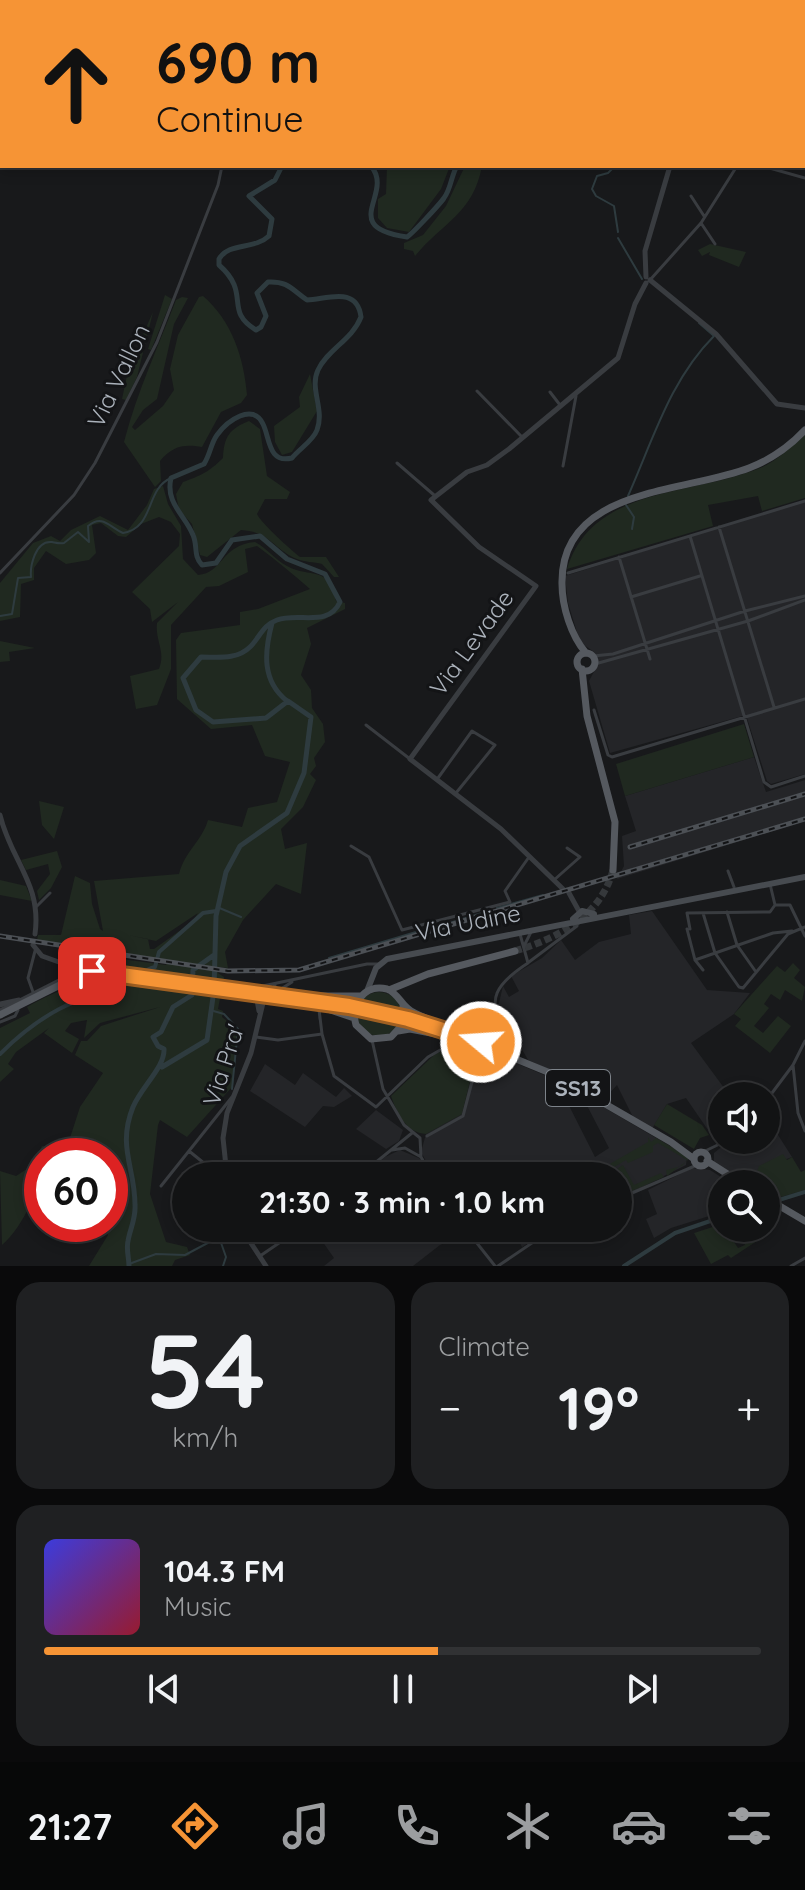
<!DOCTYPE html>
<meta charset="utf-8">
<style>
:root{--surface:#121314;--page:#1f2022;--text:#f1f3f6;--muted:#9c9ea0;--line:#313234;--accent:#f69435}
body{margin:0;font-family:Quicksand,sans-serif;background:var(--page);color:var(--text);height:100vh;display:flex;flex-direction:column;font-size:30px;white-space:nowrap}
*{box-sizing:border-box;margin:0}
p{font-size:26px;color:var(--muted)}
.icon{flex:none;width:44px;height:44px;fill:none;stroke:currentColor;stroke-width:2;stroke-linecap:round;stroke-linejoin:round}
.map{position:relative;height:1266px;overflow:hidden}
.drawer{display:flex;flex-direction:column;gap:16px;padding:16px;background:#0a0a0b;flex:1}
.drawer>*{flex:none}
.top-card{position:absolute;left:0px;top:0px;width:806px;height:168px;box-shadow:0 4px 12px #0003,0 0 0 2px var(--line);background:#f69435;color:#111;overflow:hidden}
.controls{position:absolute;left:708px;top:1082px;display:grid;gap:16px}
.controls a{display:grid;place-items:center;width:72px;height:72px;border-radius:50%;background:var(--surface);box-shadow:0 4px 12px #0003,0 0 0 2px var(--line);font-size:40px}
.speed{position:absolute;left:24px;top:1138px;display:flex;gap:16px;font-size:40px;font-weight:700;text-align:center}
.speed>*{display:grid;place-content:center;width:104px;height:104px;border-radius:50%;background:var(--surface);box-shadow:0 4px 12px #0003,0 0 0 2px var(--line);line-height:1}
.speed .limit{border:12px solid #d22;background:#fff;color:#111}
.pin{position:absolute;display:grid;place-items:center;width:68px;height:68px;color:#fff;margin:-34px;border-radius:16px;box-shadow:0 4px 12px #0006}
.me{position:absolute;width:88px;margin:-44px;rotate:288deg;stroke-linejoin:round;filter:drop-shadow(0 0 6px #0008)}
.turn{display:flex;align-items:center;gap:28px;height:168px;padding:0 24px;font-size:36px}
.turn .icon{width:104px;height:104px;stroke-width:2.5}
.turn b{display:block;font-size:56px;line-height:68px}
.big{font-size:60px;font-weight:700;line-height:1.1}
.drawer .card{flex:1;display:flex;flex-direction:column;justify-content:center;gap:12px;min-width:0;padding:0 28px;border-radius:24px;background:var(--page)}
.drawer .dial{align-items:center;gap:0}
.dial b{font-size:104px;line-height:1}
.song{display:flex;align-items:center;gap:24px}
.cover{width:96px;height:96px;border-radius:12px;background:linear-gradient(135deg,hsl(240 70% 55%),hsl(350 70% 35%))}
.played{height:8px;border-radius:4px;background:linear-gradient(90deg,var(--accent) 55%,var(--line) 55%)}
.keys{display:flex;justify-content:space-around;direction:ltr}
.heat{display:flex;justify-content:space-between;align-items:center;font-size:44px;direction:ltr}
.drawer .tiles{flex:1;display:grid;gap:16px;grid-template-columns:1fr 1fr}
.card:last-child{grid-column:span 2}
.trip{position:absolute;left:172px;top:1162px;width:460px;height:80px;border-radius:40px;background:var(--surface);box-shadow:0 4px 12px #0003,0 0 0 2px var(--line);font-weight:700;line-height:80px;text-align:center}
.menu{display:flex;height:128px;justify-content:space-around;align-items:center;background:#070808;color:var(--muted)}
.menu .icon{width:56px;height:56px}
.menu .selected{color:var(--accent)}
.menu b{font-size:36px;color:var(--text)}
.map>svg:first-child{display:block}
.built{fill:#242528}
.green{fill:#202920;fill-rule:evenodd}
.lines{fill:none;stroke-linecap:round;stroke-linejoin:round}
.stream{stroke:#2e3b3f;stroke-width:2}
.canal{stroke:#2e3b3f;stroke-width:4}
.river{stroke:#2e3b3f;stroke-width:5}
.primary-tunnel{stroke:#35383b;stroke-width:7;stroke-dasharray:7 3.5;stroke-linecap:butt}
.minor{stroke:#393c40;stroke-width:3}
.tertiary{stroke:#393c40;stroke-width:5}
.secondary{stroke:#474b50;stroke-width:6}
.primary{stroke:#55595f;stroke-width:7}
.motorway{stroke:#656a71;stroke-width:9}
.rail-casing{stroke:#4c5055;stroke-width:5}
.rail{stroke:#131416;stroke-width:2;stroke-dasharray:6;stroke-linecap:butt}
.primary-bridge{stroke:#55595f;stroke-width:7}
.route-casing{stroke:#a06022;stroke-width:20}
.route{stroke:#f69435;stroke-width:14}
.labels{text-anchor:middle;stroke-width:6;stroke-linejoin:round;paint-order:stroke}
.shield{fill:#131416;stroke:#7d838a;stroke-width:2}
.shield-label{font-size:22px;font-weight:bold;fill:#abb2bb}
.street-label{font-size:24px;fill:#abb2bb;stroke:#131416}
</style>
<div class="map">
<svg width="805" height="1266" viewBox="0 0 805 1266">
<rect width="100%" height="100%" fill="#18191b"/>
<path class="built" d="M805,500V774L771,784L767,781L746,715L610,753L589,681L598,664L594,652L580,642L568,603L565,576Z
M754,757L766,792L805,780V821L617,879L624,866L622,836L636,831L625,796Z
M652,911L707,990L750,993L734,1014L691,1043L730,1096H722V1140H725L719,1146L686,1098L667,1104L652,1129L633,1117L617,1085L604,1099L590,1088L528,1060L498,1007L503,986L509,997L519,991L511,976L542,958L561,940L575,960L599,942L631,934L629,915Z
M506,1059L556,1080L595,1157L609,1148L581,1094L687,1156L686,1165L618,1199V1176H483L474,1161L445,1176H434L421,1152L426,1134L462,1114L471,1077L478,1078Z
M265,1064L295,1085L303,1073L336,1097L344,1088L352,1096L334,1107L323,1106L305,1127L250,1091Z
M376,1110L403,1130L399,1141L386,1149L356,1129Z
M766,1116L792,1157L760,1169L749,1184L720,1168L714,1162V1153L730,1140H766Z
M400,1150L421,1159L431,1176H362L385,1157Z
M692,1168L710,1170L732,1184H722V1212L671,1228L654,1238L646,1219L657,1214L648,1190Z
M313,1228H463L466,1233L440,1245L413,1266H324L334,1258Z
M512,1228H551L522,1247Z"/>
<path class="green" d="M387,166H450L441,189L409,232L387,228L378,218V199L386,194Z
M465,166H482C473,214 443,222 415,256L413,251L404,249V243L423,235L446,206Z
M710,244L746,252L739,267L709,255L710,252L702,256L698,250Z
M165,295L172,299L151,350L148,349Z
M203,296C232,321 244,358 247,395L241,403L221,412L202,447C183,444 173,446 160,461L161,481L155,487L124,442C137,392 158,347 176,300L182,297L188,298L174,324L157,399L143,410L132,427L135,430L163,406L174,390L170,369L178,335L199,297Z
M153,312L137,377L126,400L122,399L129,366Z
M310,374L317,411L292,452L282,455L275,442L274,426L300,407L299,397Z
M249,421L260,429L267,476L290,492L287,499H265L257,514C261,523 291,550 300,557H326L339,577H334L322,564C314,562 304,562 297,559C273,549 271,532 241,530L207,557L200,555L192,524L179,510L176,494L183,482C200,476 209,472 223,458C224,437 229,429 249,421Z
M805,435V498L762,511L758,496L708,505L713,526L567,569C592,486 692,496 760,468C777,461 791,447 805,435Z
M163,486L168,504L181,526L183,559L198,575C223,573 221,545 255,542C267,548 275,560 287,566C311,579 328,564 336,601L345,603V609L307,628L311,644L301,675L311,690L312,708L323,724L325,742L314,758L316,766L310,774L316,780L303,807L281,829L285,849L307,843L301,894L276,884L243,920L225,952L228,968L219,967L218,973L224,977L218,1009L223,1011L222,1017L238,1030L233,1086L187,1137L160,1120L158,1125L150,1194L166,1242L187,1247L190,1255L175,1260L172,1266H89L108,1235L101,1224H110L114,1200L110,1156H98L69,1141L80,1107L103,1073L75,1055L81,1041H87L101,1026L160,1007L100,1023L84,1038L87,1020L71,1023L65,1031L79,1039L72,1053L44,1033L49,1028L16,1052L8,1064L14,1069L0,1082V1028L30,1013L27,1007C70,983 111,969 160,983L162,977C144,974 86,970 74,964L77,953L166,965L168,960L37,940L38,935H61L75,876L90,883L92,904L100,929L103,931L94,881L179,874C185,851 202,841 208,820L242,827L248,808L277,802L290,762L265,756L252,725L211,729L177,699L176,640L181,633L240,625V612L258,609L310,589C293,574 276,560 257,546L245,549L248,572L219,586L206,587L171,625V669L157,705L136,709L130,676L159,669C166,651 155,641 157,623L178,602L152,622L150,609L132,592L179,546L180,534L171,522L159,517L141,524L126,537L118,536L101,523L92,525L96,553L89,560L66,564L46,551L34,568V580L21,584L20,617L0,621V583L33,543L51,536L60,541L71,530L100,516L128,530L147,505L154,489ZM198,913L192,922L154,949H150L148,939L128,935L156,941Z
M0,641L35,648L9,652L10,661L0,662Z
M744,724L754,757L625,796L616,764Z
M39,801L64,807L54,839L42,825Z
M57,851L62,867L51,888L39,900L37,891L50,874L48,864L26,870L21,860Z
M0,880L26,886L32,901L0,895Z
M793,963L800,970L794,978L805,987L802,1001L785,990L780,1000L771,994L764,1004L769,1008L754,1026L763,1033L778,1016L791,1026L770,1053L735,1026L741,1019L734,1014L777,966L785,972Z
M357 1014a22 22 0 1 1 44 0a22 22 0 1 1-44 0Z
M459,1041L480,1047L481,1052L471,1077L462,1114L426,1134C406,1133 397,1113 391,1096L434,1055Z
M667,1104L702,1125L709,1135L700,1138L694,1149L654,1125Z
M648,1137L651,1142L656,1138L687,1156L688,1160L667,1176L666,1170L682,1166L687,1160L658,1143L653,1146V1152L628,1163L626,1160L609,1170L608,1165L648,1142Z
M42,1146L56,1148L52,1156H42C42,1185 24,1226 2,1245L0,1171L16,1176L30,1167Z
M783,1154L787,1160L792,1157L801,1172L805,1170V1190L774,1199L766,1194V1184H752L759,1166Z
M623,1165L634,1185L661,1173L664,1177L618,1197V1176H606Z
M722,1224L738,1248L745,1245L741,1234L746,1228H751L757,1241L731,1258L728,1255L711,1264L694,1233Z"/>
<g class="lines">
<path class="stream" d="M675,0V2
M615,166L608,173L597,176L592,189L596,196L614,206L618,232
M618,238L642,279
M628,496C653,440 670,380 714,336L699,323
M626,505L634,517L632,529
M0,616L12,614L18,578L31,577C30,567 35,540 52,542C57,543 60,544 64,543L78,532L89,542L88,526C103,514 109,527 123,533C155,528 145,489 171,478
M217,907L241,917
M497,908L543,895
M440,926L482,913
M329,958L426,929
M210,1010L224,1014L238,1029L232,1089
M129,1264L156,1254L185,1255L219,1237L226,1257L223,1266"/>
<path class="canal" d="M0,1054C42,1012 73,1000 129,982C139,979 143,969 155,967L159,952L203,913L216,911
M766,1204L805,1192
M624,1266L675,1233L722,1217"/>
<path class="river" d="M477,0L478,2
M371,166C395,194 337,227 407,237C412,234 440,204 444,198C451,189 451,176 457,166
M272,623C264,653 262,681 287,701
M162,1067L207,1040L214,990L216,916L226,872L240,846L287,813L304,773L311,717L288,701L266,718L213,722L196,710L183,678L201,657C218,657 237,660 250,647C260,637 263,625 277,620C299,612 328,628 340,602L325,574L287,559L260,536L232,540L216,563L202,565C193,556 198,546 193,535C185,515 165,503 171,478L204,464C210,455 211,443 217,435C227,421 253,402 263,424C270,438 268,464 292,458C299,449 313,441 317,430C325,409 309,389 318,370C328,349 352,340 361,317C357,286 328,299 307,300C291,289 288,281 268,282L257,293L266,316L261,327L256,330C223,310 252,294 219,265V259C229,242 254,250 269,236L272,219L249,196L275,180L282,166
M129,1266C129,1258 126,1249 128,1241C130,1229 136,1218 135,1205C135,1167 117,1147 133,1107C142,1086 165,1067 164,1049L158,1046L153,1037L161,1032L173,1007L192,995L193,970L214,955"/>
<path class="primary-tunnel" d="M515,951C558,938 601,916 613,870"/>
<path class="minor" d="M239,0L240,2
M234,2L235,0
M804,16V27
M804,113L805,114
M762,166L805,178
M691,196L704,216
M701,223L715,244
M650,280L701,223L737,166
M477,391L522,437
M550,392L560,405
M397,463L434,495
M563,466L576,396
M719,527L774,707
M690,536L764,782L771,787L805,776
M619,557L650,659
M0,573L74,495L95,463L157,342L218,185L222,166
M568,573L805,501
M631,597L700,576
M593,656L613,654L745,611L805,596
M595,664L748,621L805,600
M594,710L608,755L612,757L805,699
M366,725L410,759
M438,778L472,731L495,745L456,793
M351,846L369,857L402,930L510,902L505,891L529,857
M728,871L734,887
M554,880L580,857L567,848
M770,884L775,905H790L805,936
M37,906L50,893
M727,912L737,945L756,972
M703,913L715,953L739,987L743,988L788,934L805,927
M687,929L695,960L773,933L792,931
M690,929L687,913L770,912L775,905
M524,946L531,932
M695,960L703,970
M529,962L577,926
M275,985L274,988L281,989L292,982
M258,987L367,964H379
M33,992L28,978L35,951
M0,1003L19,999
M0,1006L14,1002
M320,1019L319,1009L322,1034
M0,1022L15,1016L18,1010
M256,1037L278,1040L322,1034L334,1076L376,1107L428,1057L456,1041
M372,1040L383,1089L404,1125L420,1138L421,1157L432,1176
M495,1044C512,1013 468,1002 528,963L520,934
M793,1065L798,1113L805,1131
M766,1101L793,1065L805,1041
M427,1136L463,1116L473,1078L490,1051
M392,1150L405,1148L421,1157
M189,1151L220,1176
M703,1152L728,1140
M359,1176L412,1133
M161,1186L232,1097
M618,1199L697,1165
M465,1228L495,1266
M260,1256L301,1228
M498,1266L554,1228
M791,1266L805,1258"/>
<path class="tertiary" d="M804,10H805
M646,277L645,251L670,166
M650,280L716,334L777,404L805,408
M0,815C11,861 42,884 35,934
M563,889L501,829L410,759L536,586L479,547L431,500L467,472L487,465L509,449L618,358L635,304L646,283
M569,893L580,913
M33,945L42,956L84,971
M250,992L257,1000L259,1011
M0,1011L73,974L95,972
M227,1176L223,1138L227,1113L251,1053L263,1003L272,996
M241,1228L266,1266"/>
<path class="secondary" d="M573,919L582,911L594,914
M367,991L376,968L387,959L805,877"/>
<path class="primary" d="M586,653C571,636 562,606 562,584C560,487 685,493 749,468C770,460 790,446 805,430
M577 662a9 9 0 1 1 18 0a9 9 0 1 1-18 0Z
M582,669L587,716L615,822L613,870
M389,990L428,974L515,951
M311,996H361
M310,1003L354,1018
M403,1004V1024L391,1037L371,1039L356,1025C350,1005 364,983 387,989C398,993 401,1005 411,1011C423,1018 439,1023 452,1029
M0,1015L74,978L103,972L318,1000
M398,1031L410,1029L452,1037
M448,1031L555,1075L671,1142L694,1159
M694 1159a7 7 0 1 1 14 0a7 7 0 1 1-14 0Z
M707,1161L743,1184
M766,1198L805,1221"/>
<path class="motorway" d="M0,31H2
M804,161L805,162"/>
<g class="rail-casing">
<path id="rail" d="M630,847L805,794
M0,936L228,971L299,970L805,819"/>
</g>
<use href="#rail" class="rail"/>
<path class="primary-bridge" d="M318,1000L380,1012L448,1031"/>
</g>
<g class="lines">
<g class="route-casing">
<path id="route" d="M92,971L349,1006L408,1019L481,1042"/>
</g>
<use href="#route" class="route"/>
</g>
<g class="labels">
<rect class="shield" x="546" y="1070" width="64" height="36" rx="6"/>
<g class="shield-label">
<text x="578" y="1096">SS13</text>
</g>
<g class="street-label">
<text transform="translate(119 376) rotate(-64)" y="8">Via Vallon</text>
<text transform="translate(472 643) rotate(-54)" y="8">Via Levade</text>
<text transform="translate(468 923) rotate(-11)" y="8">Via Udine</text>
<text transform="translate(224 1065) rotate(-72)" y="8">Via Pra'</text>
</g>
</g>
</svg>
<div class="controls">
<a><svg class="icon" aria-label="sound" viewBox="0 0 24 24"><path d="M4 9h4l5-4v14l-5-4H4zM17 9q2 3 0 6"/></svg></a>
<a><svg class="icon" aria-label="search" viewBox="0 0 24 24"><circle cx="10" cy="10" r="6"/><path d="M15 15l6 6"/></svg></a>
</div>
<div class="speed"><div class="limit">60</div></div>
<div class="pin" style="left:92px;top:971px;background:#d93025"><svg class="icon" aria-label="arrive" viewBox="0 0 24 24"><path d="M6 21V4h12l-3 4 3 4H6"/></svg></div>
<svg class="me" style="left:481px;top:1042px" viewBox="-20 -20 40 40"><circle r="17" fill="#f69435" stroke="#fff" stroke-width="3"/><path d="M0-11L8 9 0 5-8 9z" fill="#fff"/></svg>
<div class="trip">21:30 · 3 min · 1.0 km</div>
<div class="top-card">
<div class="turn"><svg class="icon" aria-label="ahead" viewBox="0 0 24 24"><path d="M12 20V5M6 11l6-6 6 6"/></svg><div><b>690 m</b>Continue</div></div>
</div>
</div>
<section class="drawer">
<div class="tiles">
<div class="card dial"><b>54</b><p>km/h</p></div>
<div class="card"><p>Climate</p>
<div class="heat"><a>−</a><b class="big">19°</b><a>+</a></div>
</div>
<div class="card">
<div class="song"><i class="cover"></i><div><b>104.3 FM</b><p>Music</p></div></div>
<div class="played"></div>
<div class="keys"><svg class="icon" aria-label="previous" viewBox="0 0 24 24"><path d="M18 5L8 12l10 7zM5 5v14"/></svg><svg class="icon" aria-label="pause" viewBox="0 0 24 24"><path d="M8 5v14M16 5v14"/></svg><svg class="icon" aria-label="next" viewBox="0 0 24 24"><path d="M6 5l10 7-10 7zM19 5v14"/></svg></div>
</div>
</div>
</section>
<nav class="menu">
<b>21:27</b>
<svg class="icon selected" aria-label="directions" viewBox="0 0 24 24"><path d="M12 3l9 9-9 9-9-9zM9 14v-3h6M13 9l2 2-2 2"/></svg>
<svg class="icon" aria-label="music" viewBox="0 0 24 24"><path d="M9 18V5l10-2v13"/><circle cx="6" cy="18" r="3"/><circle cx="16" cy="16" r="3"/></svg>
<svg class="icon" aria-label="phone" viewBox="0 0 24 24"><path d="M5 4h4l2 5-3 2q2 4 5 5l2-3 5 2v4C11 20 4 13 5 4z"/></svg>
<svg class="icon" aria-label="climate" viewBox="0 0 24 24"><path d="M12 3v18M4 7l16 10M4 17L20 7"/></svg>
<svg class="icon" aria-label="car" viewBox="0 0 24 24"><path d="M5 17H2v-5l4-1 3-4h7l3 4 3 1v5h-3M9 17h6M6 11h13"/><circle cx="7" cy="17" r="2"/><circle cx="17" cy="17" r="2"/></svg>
<svg class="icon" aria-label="filters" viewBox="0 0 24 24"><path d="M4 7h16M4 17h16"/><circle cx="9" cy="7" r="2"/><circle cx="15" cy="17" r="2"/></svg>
</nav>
